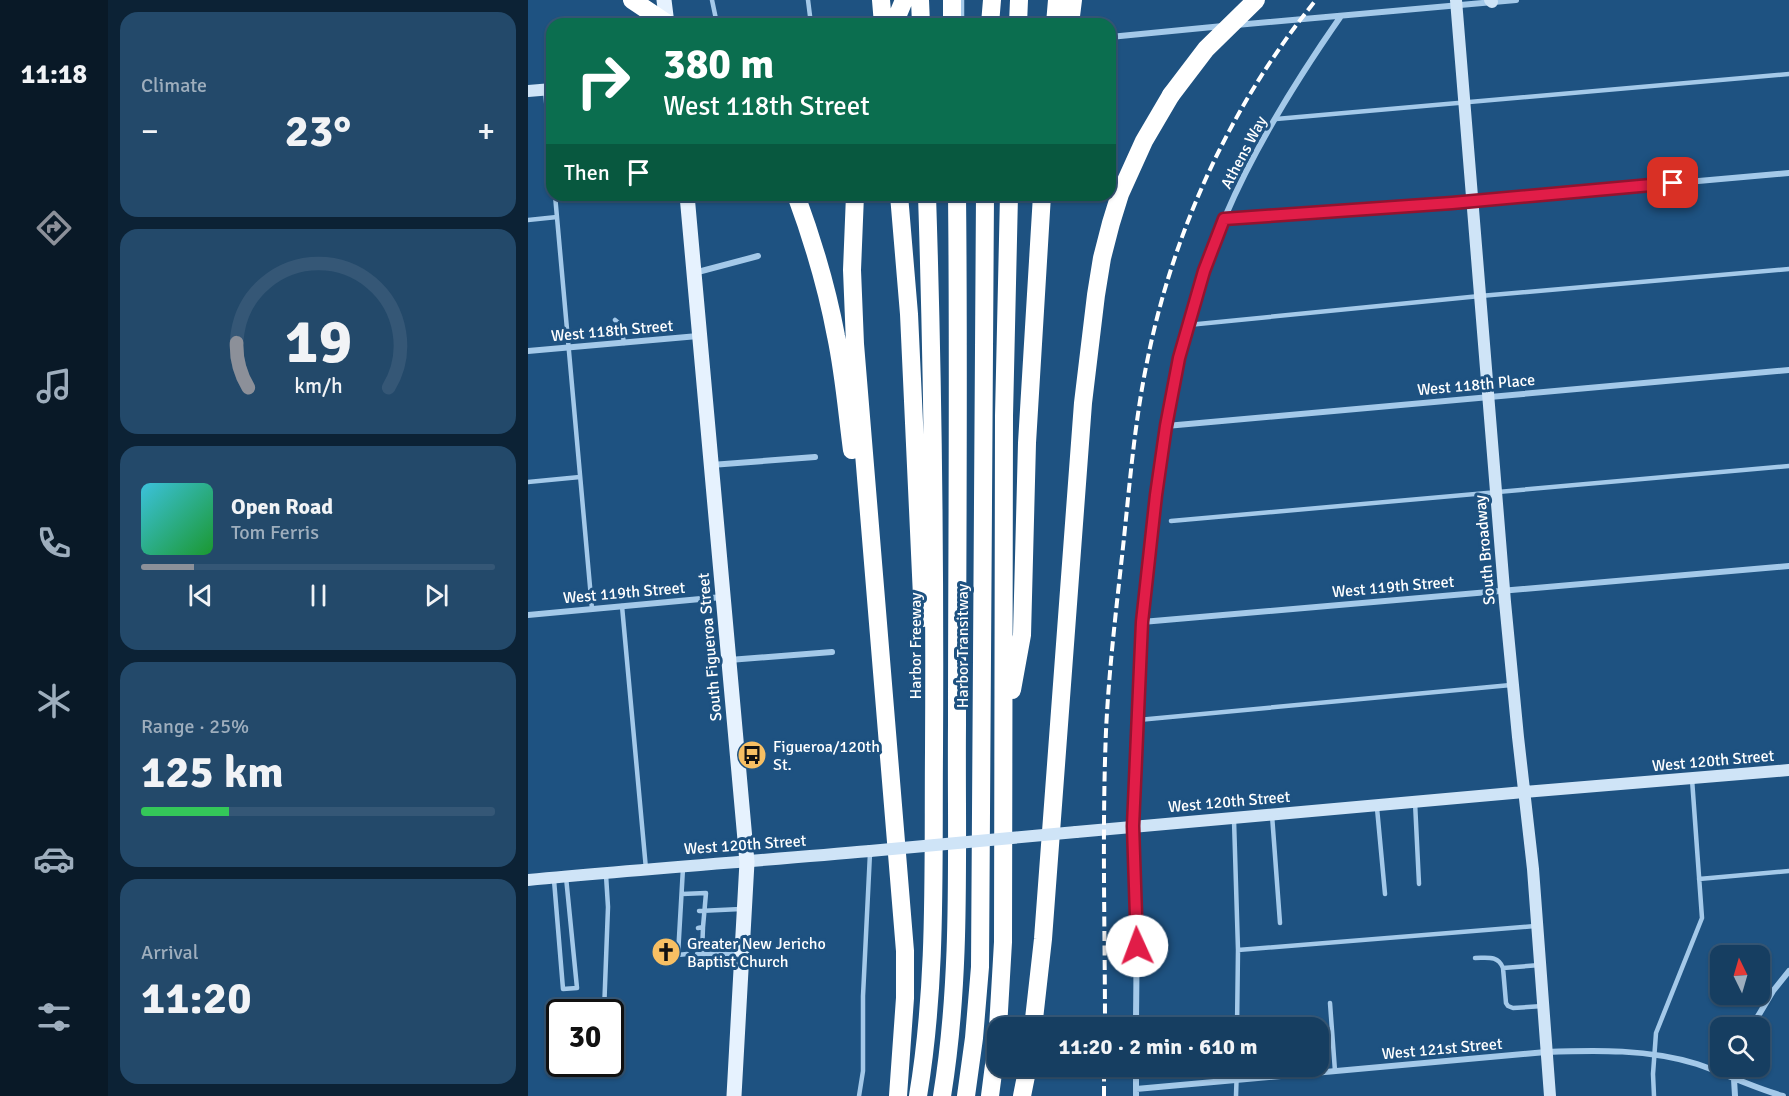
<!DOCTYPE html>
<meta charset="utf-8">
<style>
:root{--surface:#163e61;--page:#23496a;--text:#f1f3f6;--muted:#9eaebd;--line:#355776;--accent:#8c9099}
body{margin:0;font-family:Signika,sans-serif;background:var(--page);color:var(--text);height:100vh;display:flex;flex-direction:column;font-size:22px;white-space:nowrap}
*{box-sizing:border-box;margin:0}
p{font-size:20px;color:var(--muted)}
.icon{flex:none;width:33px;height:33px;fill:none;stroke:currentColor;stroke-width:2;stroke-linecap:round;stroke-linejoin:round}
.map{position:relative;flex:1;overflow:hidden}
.side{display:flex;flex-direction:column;gap:12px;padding:12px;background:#0c2235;width:420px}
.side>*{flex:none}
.guide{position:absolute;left:18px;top:18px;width:570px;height:183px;border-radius:18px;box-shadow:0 2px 4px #0004,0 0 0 2px var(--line);background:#0b6e4f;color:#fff;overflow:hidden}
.needle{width:39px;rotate:355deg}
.tools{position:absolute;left:1182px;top:945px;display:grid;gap:12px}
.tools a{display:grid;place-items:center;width:60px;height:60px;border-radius:12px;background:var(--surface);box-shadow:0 2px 4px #0004,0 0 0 2px var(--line);font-size:30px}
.speed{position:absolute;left:18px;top:999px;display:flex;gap:12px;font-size:30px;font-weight:700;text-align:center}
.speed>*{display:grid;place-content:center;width:78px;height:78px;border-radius:50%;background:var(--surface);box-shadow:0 2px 4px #0004,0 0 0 2px var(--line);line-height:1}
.speed .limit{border:3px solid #111;border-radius:9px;background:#fff;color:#111}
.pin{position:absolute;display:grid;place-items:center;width:51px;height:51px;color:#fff;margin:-26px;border-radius:12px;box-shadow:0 3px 9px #0006}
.me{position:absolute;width:66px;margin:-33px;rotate:358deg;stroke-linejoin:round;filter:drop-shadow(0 0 4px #0008)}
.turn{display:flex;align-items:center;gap:21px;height:126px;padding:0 18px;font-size:27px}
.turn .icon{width:78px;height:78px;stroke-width:2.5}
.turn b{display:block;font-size:42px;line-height:51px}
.then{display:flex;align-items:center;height:57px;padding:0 18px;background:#0003;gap:12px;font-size:22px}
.big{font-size:45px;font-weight:700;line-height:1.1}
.side .tile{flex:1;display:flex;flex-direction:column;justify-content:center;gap:9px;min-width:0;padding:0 21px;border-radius:18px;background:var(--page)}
.side .dial{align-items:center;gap:0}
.dial svg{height:156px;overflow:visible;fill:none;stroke:var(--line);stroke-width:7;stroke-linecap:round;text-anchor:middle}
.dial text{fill:var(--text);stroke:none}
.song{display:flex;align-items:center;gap:18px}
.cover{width:72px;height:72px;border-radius:9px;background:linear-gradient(135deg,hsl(190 70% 55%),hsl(130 70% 35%))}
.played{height:6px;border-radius:3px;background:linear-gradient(90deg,var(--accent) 15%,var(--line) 15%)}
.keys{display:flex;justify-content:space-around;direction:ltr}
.heat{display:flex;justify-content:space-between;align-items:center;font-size:33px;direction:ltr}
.charge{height:9px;border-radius:4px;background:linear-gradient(90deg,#34c759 25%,var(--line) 0)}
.trip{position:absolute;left:459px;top:1017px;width:342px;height:60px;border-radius:18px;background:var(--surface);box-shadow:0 2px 4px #0004,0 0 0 2px var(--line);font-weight:700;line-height:60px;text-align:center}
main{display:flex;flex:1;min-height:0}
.menu{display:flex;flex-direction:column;width:108px;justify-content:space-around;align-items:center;background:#091927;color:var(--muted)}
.menu .icon{width:42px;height:42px}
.menu .active{color:var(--accent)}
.menu b{font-size:27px;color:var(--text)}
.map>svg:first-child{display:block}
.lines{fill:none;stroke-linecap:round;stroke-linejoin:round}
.lane{stroke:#a4c9e9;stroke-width:4.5}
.street{stroke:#a4c9e9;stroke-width:6}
.secondary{stroke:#cfe4f7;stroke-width:12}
.primary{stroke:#e6f2fe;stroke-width:15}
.highway{stroke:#fff;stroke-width:18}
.rail{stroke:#fff;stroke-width:4;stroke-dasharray:10 4.5;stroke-linecap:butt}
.secondary-bridge{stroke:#cfe4f7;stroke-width:12}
.highway-bridge{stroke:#fff;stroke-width:18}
.route-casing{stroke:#92132f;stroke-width:15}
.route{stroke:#e11d48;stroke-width:10}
.labels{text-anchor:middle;stroke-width:6;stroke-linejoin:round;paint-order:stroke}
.street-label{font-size:16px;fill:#fff;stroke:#1e5281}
.poi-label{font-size:16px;fill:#fff;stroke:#1e5281;text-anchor:start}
</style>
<main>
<nav class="menu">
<b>11:18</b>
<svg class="icon active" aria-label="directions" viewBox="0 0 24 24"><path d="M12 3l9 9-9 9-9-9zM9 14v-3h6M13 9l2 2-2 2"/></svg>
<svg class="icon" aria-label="music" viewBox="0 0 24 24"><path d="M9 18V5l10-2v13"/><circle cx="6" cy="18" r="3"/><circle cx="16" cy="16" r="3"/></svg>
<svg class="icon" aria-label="phone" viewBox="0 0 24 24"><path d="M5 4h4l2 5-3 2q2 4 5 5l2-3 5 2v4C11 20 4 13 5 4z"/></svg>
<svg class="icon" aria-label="climate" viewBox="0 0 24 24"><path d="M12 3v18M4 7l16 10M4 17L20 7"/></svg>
<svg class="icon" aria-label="car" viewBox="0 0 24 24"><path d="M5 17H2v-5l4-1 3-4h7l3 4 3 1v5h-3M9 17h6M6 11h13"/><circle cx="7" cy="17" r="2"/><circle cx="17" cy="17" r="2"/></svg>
<svg class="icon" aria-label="filters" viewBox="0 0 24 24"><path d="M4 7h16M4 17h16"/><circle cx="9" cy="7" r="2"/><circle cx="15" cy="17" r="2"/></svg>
</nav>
<section class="side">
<div class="tile"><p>Climate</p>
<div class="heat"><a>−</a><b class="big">23°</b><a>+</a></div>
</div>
<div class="tile dial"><svg viewBox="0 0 100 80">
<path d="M14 69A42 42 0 1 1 86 69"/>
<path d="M14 69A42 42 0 0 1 8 46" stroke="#8c9099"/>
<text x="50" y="56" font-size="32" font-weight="700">19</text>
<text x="50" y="72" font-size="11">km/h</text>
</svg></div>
<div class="tile">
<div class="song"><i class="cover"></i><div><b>Open Road</b><p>Tom Ferris</p></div></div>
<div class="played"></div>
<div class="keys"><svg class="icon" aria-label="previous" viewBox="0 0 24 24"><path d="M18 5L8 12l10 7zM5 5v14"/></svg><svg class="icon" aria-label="pause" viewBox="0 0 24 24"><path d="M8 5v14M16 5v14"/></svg><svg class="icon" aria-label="next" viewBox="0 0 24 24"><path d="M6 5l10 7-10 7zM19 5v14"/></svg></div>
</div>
<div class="tile"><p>Range · 25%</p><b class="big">125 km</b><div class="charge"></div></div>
<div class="tile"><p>Arrival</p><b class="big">11:20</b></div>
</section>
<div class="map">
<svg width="1261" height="1096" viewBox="0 0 1261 1096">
<rect width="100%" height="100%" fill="#1e5281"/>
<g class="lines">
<path class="lane" d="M184,0L189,24
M280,0L283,24
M267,24L283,23
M434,24V0
M17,90L24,168
M748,119L1261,74
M27,195L64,609
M0,220L29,217
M87,320L93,325L96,343
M660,325L952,296L1261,269
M0,482L52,477
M643,521L1261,466
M94,606L118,869
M610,720L983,685
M887,802L891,884
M849,808L857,894
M744,815L752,923
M706,820L710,950L709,1028
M155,868L150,955L159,954
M1171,879L1261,871
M26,880L35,989L49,988L38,877
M154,894L178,893L175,927L170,928
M171,911L213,909
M710,950L1007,926
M169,954H211
M174,954L175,927
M947,958C959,958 970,955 975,968
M1012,965L975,968L978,1003L980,1006L985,1008L1015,1006
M802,1003L807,1071
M76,1012L80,907L78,875
M331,1096L335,1071V996L342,853
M708,1096L709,1066
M1126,1096L1125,1074L1128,1033L1174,918L1164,779"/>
<path class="street" d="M708,25L988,0
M582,37L695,26
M696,219L944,201L1261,173
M166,273L230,256
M0,351L170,336
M638,426L1261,370
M183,465L287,457
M0,615L194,597
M614,622L1261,566
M201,660L304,652
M608,1028C608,999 609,971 608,943C607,904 604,865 605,826C605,782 609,738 611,694C619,536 634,364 697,217C727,146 769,79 813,16
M1223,1028L1245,991L1261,971
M608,1089L1018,1052C1068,1050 1121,1049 1169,1064C1198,1074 1226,1088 1255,1096
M608,1096V1066
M1207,1096L1206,1079L1210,1066"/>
<path class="secondary" d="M928,0L977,602L990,737L1005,869L1022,1096
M962,0L964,2
M0,91L24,89
M548,832L996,792L1261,770
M0,880C114,869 228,861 342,851"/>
<path class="primary" d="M136,0L139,24
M159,195L219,862L206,1096"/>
<path class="highway" d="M353,0L355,24
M392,0L393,24
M424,0V24
M366,24L376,0
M462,24L464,0
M490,24L491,0
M527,24L529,0
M542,24L545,0
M268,195C285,241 299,288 308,336C316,374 319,412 324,450
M327,195L324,270L327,344L377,951V998L370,1096
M371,195L381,314L395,618
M484,690L494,635L499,443L514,195
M470,1028L475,942L476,416L481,195
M505,1028L515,939L555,403L568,295L574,258L583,223L592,194L616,141L643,95
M390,1096C409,983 405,867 406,752C407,566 405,381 399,195
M414,1096C434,974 428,848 429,725C429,548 431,372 429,195
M438,1096L446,1038L452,967L457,195
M462,1096L470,1034
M494,1096L500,1066"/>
<path class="rail" d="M577,1028C577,929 574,830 578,731C581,667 589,603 596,538C602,480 607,420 619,362C645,231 703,104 788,0
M576,1096V1066"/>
<path class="secondary-bridge" d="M342,851L548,832"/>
<path class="highway-bridge" d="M104,0L140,24
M643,95L678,49L728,0"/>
</g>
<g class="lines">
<g class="route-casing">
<path id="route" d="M609,946L605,826L614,622L628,495L638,426L651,358L676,271L696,219L924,203L1145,183"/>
</g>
<use href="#route" class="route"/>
</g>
<defs>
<g id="bus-disc" transform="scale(1.5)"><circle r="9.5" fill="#f7bf63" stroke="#1e5281"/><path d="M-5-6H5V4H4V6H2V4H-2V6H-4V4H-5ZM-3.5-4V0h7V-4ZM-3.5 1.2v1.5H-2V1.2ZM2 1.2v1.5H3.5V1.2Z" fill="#111"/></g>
<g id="church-disc" transform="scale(1.5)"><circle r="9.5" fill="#f7bf63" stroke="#1e5281"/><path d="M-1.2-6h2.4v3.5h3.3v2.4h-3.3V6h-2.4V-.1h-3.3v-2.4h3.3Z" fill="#111"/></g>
</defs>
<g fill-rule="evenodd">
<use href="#bus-disc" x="224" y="755"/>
<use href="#church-disc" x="138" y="952"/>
</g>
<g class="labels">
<g class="street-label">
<text transform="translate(715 152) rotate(-62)" y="6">Athens Way</text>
<text transform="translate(84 330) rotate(-5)" y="6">West 118th Street</text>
<text transform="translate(948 384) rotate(-5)" y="6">West 118th Place</text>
<text transform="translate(956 550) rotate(-95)" y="6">South Broadway</text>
<text transform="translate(865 586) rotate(-5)" y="6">West 119th Street</text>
<text transform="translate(96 592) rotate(-5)" y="6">West 119th Street</text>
<text transform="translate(387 646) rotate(-90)" y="6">Harbor Freeway</text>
<text transform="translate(434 646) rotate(-90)" y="6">Harbor Transitway</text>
<text transform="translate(181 647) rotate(-95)" y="6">South Figueroa Street</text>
<text transform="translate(1185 760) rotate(-5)" y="6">West 120th Street</text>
<text transform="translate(701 801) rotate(-5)" y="6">West 120th Street</text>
<text transform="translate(217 844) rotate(-4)" y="6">West 120th Street</text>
<text transform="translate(914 1048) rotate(-5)" y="6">West 121st Street</text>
</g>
<g class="poi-label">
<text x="245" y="752">Figueroa/120th<tspan x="245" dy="18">St.</tspan></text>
<text x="159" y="949">Greater New Jericho<tspan x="159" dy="18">Baptist Church</tspan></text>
</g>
</g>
</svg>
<div class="tools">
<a><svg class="needle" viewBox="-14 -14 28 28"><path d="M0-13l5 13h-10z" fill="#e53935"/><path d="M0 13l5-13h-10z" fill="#9eaebd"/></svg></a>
<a><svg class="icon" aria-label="search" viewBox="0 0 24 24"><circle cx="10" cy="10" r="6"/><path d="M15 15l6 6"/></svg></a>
</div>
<div class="speed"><div class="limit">30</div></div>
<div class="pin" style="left:1145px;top:183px;background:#d93025"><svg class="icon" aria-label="arrive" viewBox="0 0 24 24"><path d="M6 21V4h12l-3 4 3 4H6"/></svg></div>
<svg class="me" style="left:609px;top:946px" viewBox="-20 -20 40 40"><circle r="19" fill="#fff"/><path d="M0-13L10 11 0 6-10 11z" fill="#e11d48"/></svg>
<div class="trip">11:20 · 2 min · 610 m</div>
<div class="guide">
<div class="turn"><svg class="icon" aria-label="right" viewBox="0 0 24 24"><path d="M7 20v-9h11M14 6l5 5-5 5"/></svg><div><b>380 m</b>West 118th Street</div></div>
<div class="then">Then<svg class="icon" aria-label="arrive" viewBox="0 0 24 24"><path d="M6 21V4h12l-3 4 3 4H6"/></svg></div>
</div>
</div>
</main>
